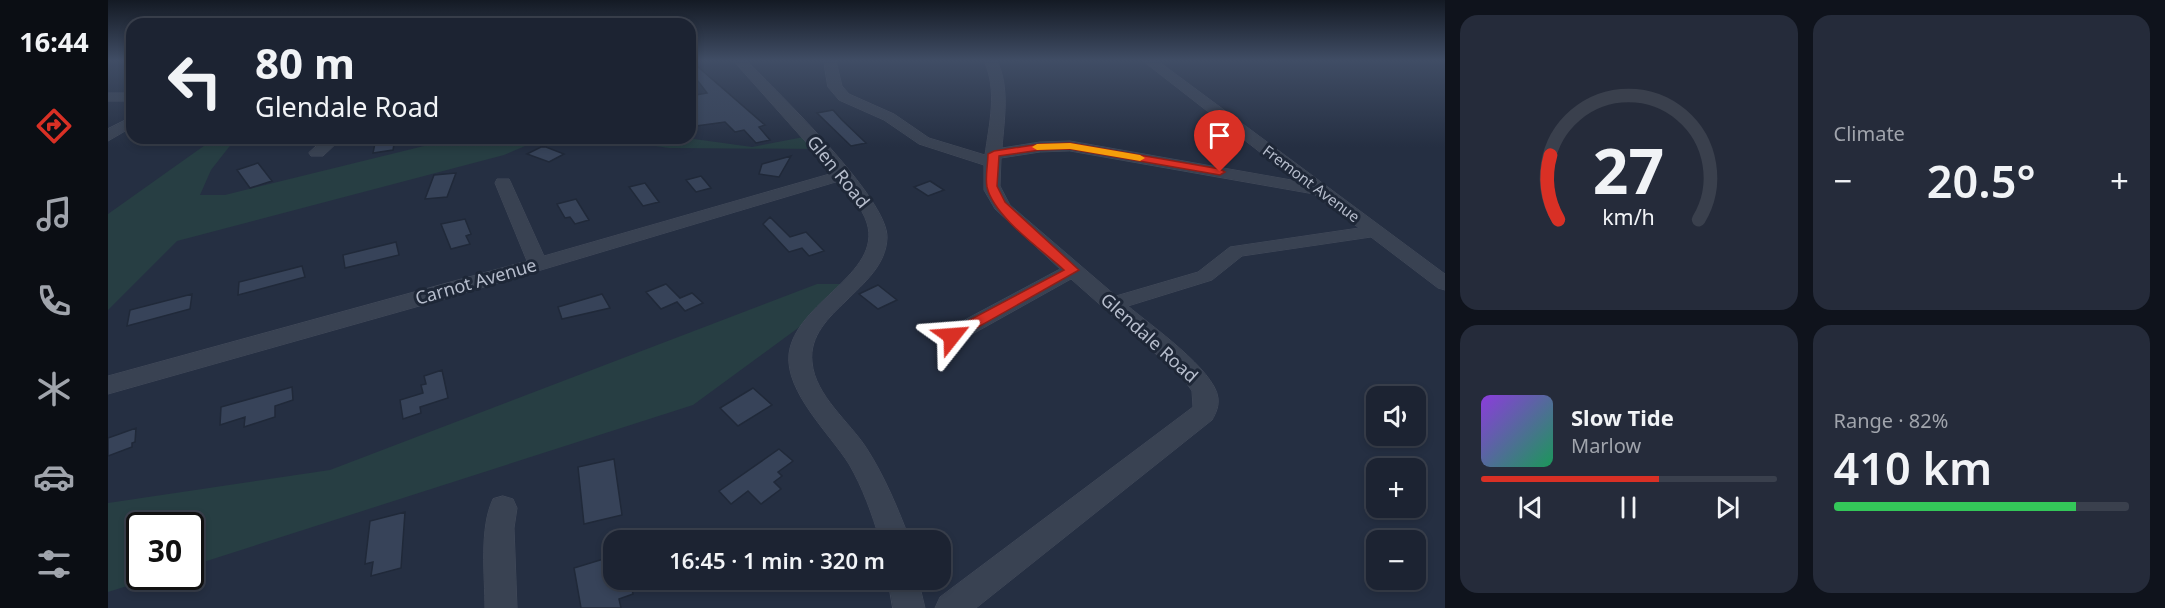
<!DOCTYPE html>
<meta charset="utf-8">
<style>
:root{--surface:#1c2332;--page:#252b3a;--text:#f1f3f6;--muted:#a0a4ac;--line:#3a404d;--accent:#d93025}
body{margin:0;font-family:"Noto Sans",sans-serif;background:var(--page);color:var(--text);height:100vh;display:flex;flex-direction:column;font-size:22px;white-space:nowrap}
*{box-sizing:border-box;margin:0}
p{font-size:20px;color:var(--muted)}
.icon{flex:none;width:33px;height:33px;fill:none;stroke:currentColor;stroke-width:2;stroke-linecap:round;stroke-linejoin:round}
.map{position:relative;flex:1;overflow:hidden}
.drawer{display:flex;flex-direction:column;gap:15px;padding:15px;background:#0f131c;width:720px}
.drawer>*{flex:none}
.hud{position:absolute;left:18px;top:18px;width:570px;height:126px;border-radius:18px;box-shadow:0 3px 9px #0003,0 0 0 2px var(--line);background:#1c2332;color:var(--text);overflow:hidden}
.buttons{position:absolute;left:1258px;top:386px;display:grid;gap:12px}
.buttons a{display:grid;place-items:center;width:60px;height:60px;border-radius:12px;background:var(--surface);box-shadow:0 3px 9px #0003,0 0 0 2px var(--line);font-size:30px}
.speed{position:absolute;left:18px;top:512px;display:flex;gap:12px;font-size:30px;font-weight:700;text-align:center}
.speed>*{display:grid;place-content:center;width:78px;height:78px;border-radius:50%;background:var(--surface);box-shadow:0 3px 9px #0003,0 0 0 2px var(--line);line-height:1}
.speed .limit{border:3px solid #111;border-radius:9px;background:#fff;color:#111}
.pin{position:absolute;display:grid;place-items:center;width:51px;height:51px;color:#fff;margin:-62px -26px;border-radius:50% 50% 50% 0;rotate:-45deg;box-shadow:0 0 6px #0007}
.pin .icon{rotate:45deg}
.me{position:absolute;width:66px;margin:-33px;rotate:62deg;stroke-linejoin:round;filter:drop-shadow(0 0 4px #0008)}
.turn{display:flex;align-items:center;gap:21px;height:126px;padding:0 30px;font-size:27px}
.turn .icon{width:78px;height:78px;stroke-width:2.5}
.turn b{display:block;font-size:42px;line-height:51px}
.big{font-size:45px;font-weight:600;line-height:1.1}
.drawer .widget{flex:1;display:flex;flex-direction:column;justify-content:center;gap:9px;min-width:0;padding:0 21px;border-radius:18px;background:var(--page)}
.drawer .dial{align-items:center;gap:0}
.dial svg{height:156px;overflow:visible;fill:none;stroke:var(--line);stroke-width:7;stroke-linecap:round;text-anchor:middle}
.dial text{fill:var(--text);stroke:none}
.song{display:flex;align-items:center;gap:18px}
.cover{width:72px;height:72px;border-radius:9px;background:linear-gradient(135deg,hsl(270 70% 55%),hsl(150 70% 35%))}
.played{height:6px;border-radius:3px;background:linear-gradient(90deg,var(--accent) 60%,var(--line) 60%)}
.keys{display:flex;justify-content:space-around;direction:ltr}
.heat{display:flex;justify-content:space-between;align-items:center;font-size:33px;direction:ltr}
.charge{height:9px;border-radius:4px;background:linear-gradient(90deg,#34c759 82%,var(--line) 0)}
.drawer .tiles{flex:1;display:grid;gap:15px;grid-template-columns:repeat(2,1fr)}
.trip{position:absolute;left:495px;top:530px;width:348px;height:60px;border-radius:18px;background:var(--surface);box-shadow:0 3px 9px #0003,0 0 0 2px var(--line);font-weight:600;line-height:60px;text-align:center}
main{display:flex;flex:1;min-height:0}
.menu{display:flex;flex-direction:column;width:108px;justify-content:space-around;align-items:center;background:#0b0e14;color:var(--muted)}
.menu .icon{width:42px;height:42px}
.menu .current{color:var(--accent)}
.menu b{font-size:27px;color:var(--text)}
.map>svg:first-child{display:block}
.green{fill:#273e43}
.building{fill:#374359;stroke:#202939;stroke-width:1.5}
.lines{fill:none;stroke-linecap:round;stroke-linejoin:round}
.minor-casing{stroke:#434b5b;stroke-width:1}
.minor{fill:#394252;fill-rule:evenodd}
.route{fill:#d93025;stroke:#8d1f18;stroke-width:1.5}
.slow{fill:#f59e0b}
.labels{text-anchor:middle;stroke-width:6;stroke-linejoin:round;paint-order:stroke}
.far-street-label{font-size:15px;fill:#b6bdcc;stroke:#1e2737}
.street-label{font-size:18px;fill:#b6bdcc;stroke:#1e2737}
</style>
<main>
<nav class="menu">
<b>16:44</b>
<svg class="icon current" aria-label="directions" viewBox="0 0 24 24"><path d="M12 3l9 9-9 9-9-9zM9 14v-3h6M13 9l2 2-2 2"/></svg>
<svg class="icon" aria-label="music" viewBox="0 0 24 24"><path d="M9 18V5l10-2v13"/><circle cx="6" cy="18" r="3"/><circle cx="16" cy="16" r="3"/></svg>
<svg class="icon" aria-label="phone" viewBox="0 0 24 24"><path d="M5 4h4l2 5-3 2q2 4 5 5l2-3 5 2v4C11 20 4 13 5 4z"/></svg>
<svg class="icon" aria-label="climate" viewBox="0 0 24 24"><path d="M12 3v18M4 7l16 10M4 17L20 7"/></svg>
<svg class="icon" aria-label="car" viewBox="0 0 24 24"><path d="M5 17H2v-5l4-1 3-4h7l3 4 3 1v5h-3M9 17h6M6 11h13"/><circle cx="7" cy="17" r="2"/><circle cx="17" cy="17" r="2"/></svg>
<svg class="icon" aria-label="filters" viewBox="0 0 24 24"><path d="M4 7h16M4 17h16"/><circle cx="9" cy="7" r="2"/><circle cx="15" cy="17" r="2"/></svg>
</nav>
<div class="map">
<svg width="1337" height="608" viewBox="0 0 1337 608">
<rect width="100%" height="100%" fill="#252f42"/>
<path class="green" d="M701,136L713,149L561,148L493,138H579L644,147Z
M107,138H128L103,170L92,195H117L316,146L312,138H436L396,155L69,241L0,310V214Z
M709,284H743L720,306L585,405L83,566L82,525H32V576H51L0,592V503L222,470Z"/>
<path class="building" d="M589,66L657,125L651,127L662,140L648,143L636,130L627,132L617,122L588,126L582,120V96L599,93L583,72Z
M725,110L734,120L758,143L743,146L709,113Z
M268,138H287L285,150L265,153Z
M433,147H438L456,154L441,162L419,154Z
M683,156L671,177L651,174L654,164Z
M150,163L164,181L142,188L129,170Z
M348,173L339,197L317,199L326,175Z
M593,176L603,188L588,192L578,180Z
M822,181L836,190L820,196L806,187Z
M537,183L551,202L535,206L521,187Z
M468,199L481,220L467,224L462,217L457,218L449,204Z
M662,217L682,237L698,232L716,251L701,256L694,248L681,252L655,224Z
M357,219L363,234L358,236L362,244L343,249L333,224Z
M288,242L291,255L237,268L235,255Z
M194,266L197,277L130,295L131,282Z
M558,284L572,298L584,293L595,303L577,311L569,302L553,309L538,292Z
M770,285L789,300L770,309L751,294Z
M84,294L82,309L19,326L22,310Z
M494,294L502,308L454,319L450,307Z
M334,370L340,398L312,407L313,413L295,419L292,400L315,393L313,385L318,384L316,376Z
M184,387L185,400L167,406V417L136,427L137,417L112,425L113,407Z
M645,388L664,405L630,426L612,408Z
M28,428L27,442L24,443V447L0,456V438Z
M671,449L685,461L670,472L674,476L666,482L673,489L653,504L640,491L623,504L611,491Z
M506,459L514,515L476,524L470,467Z
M297,512L293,568L263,576L265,562L257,564L262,521Z
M502,557L506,579H522L525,594L511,599L513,608H473L466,568Z"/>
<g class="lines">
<g class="minor-casing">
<path id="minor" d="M626,61H639C669,92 781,199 779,238C778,265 756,283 738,301C721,317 701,336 704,362C707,396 742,422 759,449C777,477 790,509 802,540H772C764,514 755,488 741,464C722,434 677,392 681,354C687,302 775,274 759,223C754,207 741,194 731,181L336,299L0,394V376L419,261L387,183L389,179H401L403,183L436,256L725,173Z
M716,61H728L734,86L741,94L786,114L821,138L877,155C881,125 890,90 876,61H889C902,87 896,120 894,148L932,142L962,141L1189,181L1035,61H1050L1337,274V290L1330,288L1263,237L1134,256L1104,280L1020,306C1042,325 1107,370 1110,398C1111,406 1108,413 1104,420L868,608H827L832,597L1085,407L1084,391L1075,378L963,279L852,341L844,343L836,341L833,336L836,331L952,269L887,209L876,190V165L811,144L776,120L731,100L720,87ZM962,151L1206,194L1251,228L1122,247L1090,272L1008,296L902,205L892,186L893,158L932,152Z
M0,93H24V101H0Z
M24,117V127L0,141V129Z
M217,138H234L215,156H203L201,153Z
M395,496L405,499L409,508L406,528L409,608H377C377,576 371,528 385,499Z
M780,579H810L817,608H785Z"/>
</g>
<use href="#minor" class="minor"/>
</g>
<linearGradient id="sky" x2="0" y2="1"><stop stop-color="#141a24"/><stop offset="0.41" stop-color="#404d65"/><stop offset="1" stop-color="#404d65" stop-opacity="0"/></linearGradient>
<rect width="1337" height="147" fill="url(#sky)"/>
<path class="route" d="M962,143L1112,169L1117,172L1112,175L962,149L932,150L891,156L889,186L897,202L971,270L849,339H839L837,336L839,332L956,270C934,250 886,217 879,187C877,177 880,164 880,154L886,151L932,144Z"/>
<path class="slow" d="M962,143L1032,155L1037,158L1032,161L962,149L929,150L924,147L929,144Z"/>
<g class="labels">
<g class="far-street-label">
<text transform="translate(1203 184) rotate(37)" y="5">Fremont Avenue</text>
</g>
<g class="street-label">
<text transform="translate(730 172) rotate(51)" y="6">Glen Road</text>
<text transform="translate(368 282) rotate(-16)" y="6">Carnot Avenue</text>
<text transform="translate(1041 338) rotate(42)" y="6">Glendale Road</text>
</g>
</g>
</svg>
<div class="buttons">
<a><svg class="icon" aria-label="sound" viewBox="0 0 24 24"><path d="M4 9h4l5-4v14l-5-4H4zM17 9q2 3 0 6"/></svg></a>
<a>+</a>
<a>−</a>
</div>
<div class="speed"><div class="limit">30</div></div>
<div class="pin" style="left:1112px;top:172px;background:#d93025"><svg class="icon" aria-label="arrive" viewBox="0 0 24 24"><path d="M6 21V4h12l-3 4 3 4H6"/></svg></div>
<svg class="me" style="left:844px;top:336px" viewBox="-20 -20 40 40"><path d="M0-17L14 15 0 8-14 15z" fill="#d93025" stroke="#fff" stroke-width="4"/></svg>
<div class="trip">16:45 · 1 min · 320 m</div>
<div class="hud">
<div class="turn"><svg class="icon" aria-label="left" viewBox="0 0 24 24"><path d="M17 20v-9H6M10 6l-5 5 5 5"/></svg><div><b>80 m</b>Glendale Road</div></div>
</div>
</div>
<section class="drawer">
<div class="tiles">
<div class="widget dial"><svg viewBox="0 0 100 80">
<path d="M14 69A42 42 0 1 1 86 69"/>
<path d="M14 69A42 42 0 0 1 10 36" stroke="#d93025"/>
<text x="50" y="56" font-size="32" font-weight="700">27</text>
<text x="50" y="72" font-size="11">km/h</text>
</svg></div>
<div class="widget"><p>Climate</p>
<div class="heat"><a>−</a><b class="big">20.5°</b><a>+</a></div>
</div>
<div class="widget">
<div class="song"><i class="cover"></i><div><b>Slow Tide</b><p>Marlow</p></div></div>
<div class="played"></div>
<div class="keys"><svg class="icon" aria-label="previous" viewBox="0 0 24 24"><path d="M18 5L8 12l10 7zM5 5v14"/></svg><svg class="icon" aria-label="pause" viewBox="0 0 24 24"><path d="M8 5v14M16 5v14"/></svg><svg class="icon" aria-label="next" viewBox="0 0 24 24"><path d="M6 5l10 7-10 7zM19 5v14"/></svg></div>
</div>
<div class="widget"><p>Range · 82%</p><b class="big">410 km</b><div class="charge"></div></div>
</div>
</section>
</main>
